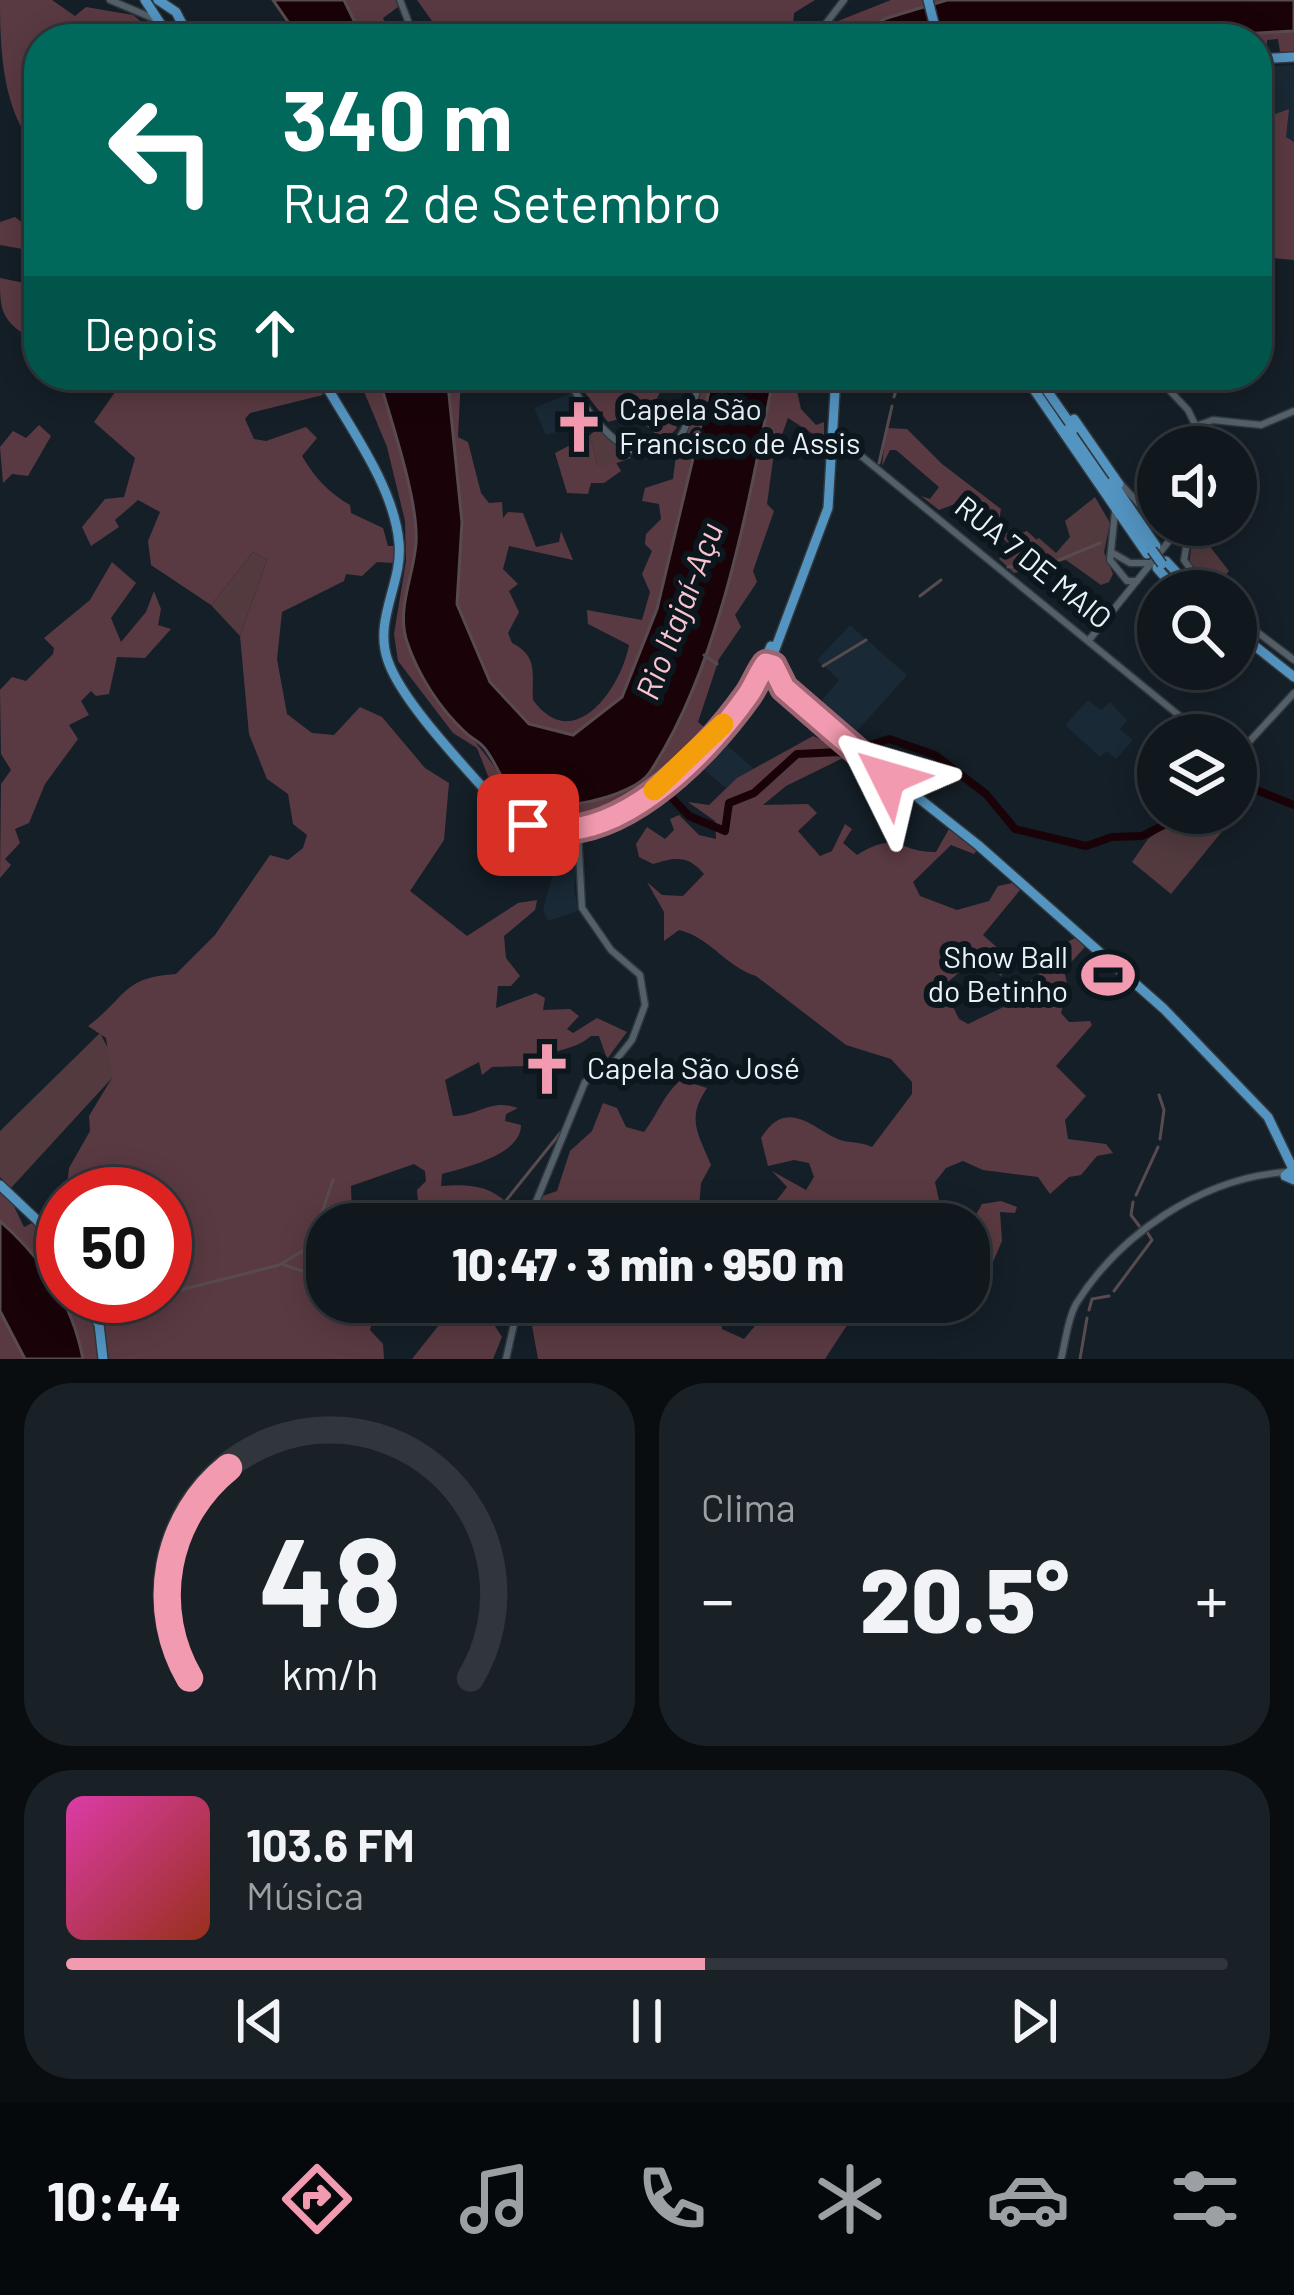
<!DOCTYPE html>
<html lang="pt">
<meta charset="utf-8">
<style>
:root{--surface:#10171d;--page:#192026;--text:#f1f3f6;--muted:#9c9fa4;--line:#30363b;--accent:#f29aaf}
body{margin:0;font-family:Barlow,sans-serif;background:var(--page);color:var(--text);height:100vh;display:flex;flex-direction:column;font-size:45px;white-space:nowrap}
*{box-sizing:border-box;margin:0}
p{font-size:39px;color:var(--muted)}
.icon{flex:none;width:66px;height:66px;fill:none;stroke:currentColor;stroke-width:2;stroke-linecap:round;stroke-linejoin:round}
.map{position:relative;height:1359px;overflow:hidden}
.side{display:flex;flex-direction:column;gap:24px;padding:24px;background:#090d10;flex:1}
.side>*{flex:none}
.guide{position:absolute;left:24px;top:24px;width:1248px;height:366px;border-radius:48px;box-shadow:0 6px 30px #0003,0 0 0 3px var(--line);background:#00695c;color:#fff;overflow:hidden}
.buttons{position:absolute;left:1137px;top:426px;display:grid;gap:24px}
.buttons a{display:grid;place-items:center;width:120px;height:120px;border-radius:50%;background:var(--surface);box-shadow:0 6px 30px #0003,0 0 0 3px var(--line);font-size:60px}
.speed{position:absolute;left:36px;top:1167px;display:flex;gap:24px;font-size:60px;font-weight:700;text-align:center}
.speed>*{display:grid;place-content:center;width:156px;height:156px;border-radius:50%;background:var(--surface);box-shadow:0 6px 30px #0003,0 0 0 3px var(--line);line-height:1}
.speed .limit{border:18px solid #d22;background:#fff;color:#111}
.pin{position:absolute;display:grid;place-items:center;width:102px;height:102px;color:#fff;margin:-51px;border-radius:24px;box-shadow:0 6px 18px #0006}
.me{position:absolute;width:132px;margin:-66px;rotate:310deg;stroke-linejoin:round;filter:drop-shadow(0 0 9px #0008)}
.turn{display:flex;align-items:center;gap:42px;height:252px;padding:0 60px;font-size:54px}
.turn .icon{width:156px;height:156px;stroke-width:2.5}
.turn b{display:block;font-size:84px;line-height:102px}
.then{display:flex;align-items:center;height:114px;padding:0 60px;background:#0003;gap:24px;font-size:45px}
.big{font-size:90px;font-weight:800;line-height:1.1}
.side .card{flex:1;display:flex;flex-direction:column;justify-content:center;gap:18px;min-width:0;padding:0 42px;border-radius:48px;background:var(--page)}
.side .dial{align-items:center;gap:0}
.dial svg{height:312px;overflow:visible;fill:none;stroke:var(--line);stroke-width:7;stroke-linecap:round;text-anchor:middle}
.dial text{fill:var(--text);stroke:none}
.song{display:flex;align-items:center;gap:36px}
.cover{width:144px;height:144px;border-radius:18px;background:linear-gradient(135deg,hsl(320 70% 55%),hsl(10 70% 35%))}
.played{height:12px;border-radius:6px;background:linear-gradient(90deg,var(--accent) 55%,var(--line) 55%)}
.keys{display:flex;justify-content:space-around;direction:ltr}
.heat{display:flex;justify-content:space-between;align-items:center;font-size:66px;direction:ltr}
.side .tiles{flex:1;display:grid;gap:24px;grid-template-columns:1fr 1fr}
.card:last-child{grid-column:span 2}
.trip{position:absolute;left:306px;top:1203px;width:684px;height:120px;border-radius:48px;background:var(--surface);box-shadow:0 6px 30px #0003,0 0 0 3px var(--line);font-weight:800;line-height:120px;text-align:center}
.tabs{display:flex;height:192px;justify-content:space-around;align-items:center;background:#06090c;color:var(--muted)}
.tabs .icon{width:84px;height:84px}
.tabs .active{color:var(--accent)}
.tabs b{font-size:54px;color:var(--text)}
.map>svg:first-child{display:block}
.built{fill:#192935}
.green{fill:#523a3f}
.forest{fill:#5a3a42}
.water{fill:#190309;stroke:#584b50;stroke-width:3}
.lines{fill:none;stroke-linecap:round;stroke-linejoin:round}
.stream{stroke:#584b50;stroke-width:3}
.river{stroke:#190309;stroke-width:8}
.minor-casing{stroke:#31383d;stroke-width:9}
.major-casing{stroke:#31383d;stroke-width:12}
.minor{stroke:#546069;stroke-width:6}
.major{stroke:#5394c1;stroke-width:9}
.major-bridge-casing{stroke:#31383d;stroke-width:12;stroke-linecap:butt}
.major-bridge{stroke:#5394c1;stroke-width:9}
.route-casing{stroke:#9d6472;stroke-width:30}
.route{stroke:#f29aaf;stroke-width:21}
.slow{stroke:#f59e0b;stroke-width:21}
.labels{text-anchor:middle;stroke-width:12;stroke-linejoin:round;paint-order:stroke}
.poi-label{font-size:30px;fill:#ebf2f7;stroke:#0c161d;text-anchor:start}
.street-label{font-size:30px;fill:#ebf2f7;stroke:#0c161d}
.water-label{font-size:33px;font-style:italic;fill:#f8c4cf;stroke:#0c161d}
</style>
<div class="map">
<svg width="1294" height="1359" viewBox="0 0 1294 1359">
<rect width="100%" height="100%" fill="#151f27"/>
<path class="built" d="M1294,65V260L1261,257L1257,67Z
M571,393L586,411L571,428L546,435L534,408Z
M850,625L907,675L851,738L816,707L839,680L817,660Z
M1088,700L1101,710L1110,702L1127,720L1120,729L1133,740L1116,759L1107,751L1100,757L1065,725Z
M719,738L755,770L726,788L695,762Z
M562,838L580,843L574,887L578,911L548,921L543,910Z"/>
<path class="green" d="M600,427L631,458L603,468L597,464L590,435Z
M1095,497L1110,523L1104,552L1113,574L1109,582L1101,585L1066,560L1014,573L999,559L1004,549L1010,558L1039,538L1056,553L1070,537L1065,521Z
M1194,525L1218,528L1211,548L1229,571L1213,591L1189,566Z
M253,552L267,560L240,636L211,605Z
M1236,791L1247,801L1171,894L1132,862L1148,839L1185,813H1236Z
M100,1033L112,1056V1078L11,1188L0,1177V1131Z"/>
<path class="forest" d="M0,0H52L75,16L86,7L133,15L163,39H39V151C2,115 0,48 0,0Z
M344,0H397L398,7L383,18L393,39H363Z
M406,0H815L794,13L793,28L800,32L792,39H419L416,32L430,31L432,21L417,0Z
M891,0H947C905,11 861,39 819,39L838,21Z
M1294,31V53L1280,52L1278,39L1267,40V50L1257,49V39H1146Z
M1289,109L1286,137L1294,142V260L1261,257C1259,233 1249,203 1270,186L1260,175L1259,159L1272,145L1264,126L1267,117Z
M15,217L39,236V252L0,245V222Z
M0,278L39,286V322L21,332C0,317 0,304 0,278Z
M127,375H285L289,384L315,377L323,395L250,413L245,419L254,439L266,441L306,427L317,438L302,456C313,475 327,492 350,505L351,513L383,528L388,546H395L393,563L377,562L362,576L346,574L344,581L282,612L277,659L287,714L312,733L334,735L360,707L382,717L425,768L449,783L444,840L410,891L467,936L518,903L537,900L535,910L504,936L506,958L520,976L511,986H498L496,1008L536,993L545,998L543,1010L570,1009L579,1016L567,1029L573,1033L597,1018L627,1032L607,1059L599,1036H591C571,1053 550,1047 530,1066L492,1067L482,1075L479,1062L445,1080L453,1116C479,1116 490,1098 518,1108L506,1114L505,1121L521,1125C521,1155 466,1167 442,1174L441,1186C469,1184 491,1185 511,1207L557,1191L570,1151L592,1131L603,1103L617,1108L626,1127L644,1132C658,1114 663,1095 681,1080L707,1088C686,1119 698,1133 711,1165L701,1183L699,1208L712,1224H420L417,1190L426,1181L425,1171L414,1164L351,1186L352,1217L360,1224H327V1302H378L370,1330L383,1344L384,1359H83C72,1302 43,1259 0,1221V1191L12,1202L24,1227L46,1216L63,1197V1296H165V1194H66L69,1168L90,1131L89,1116L112,1078L106,1038L88,1026C126,998 122,977 176,974L215,935L270,855L288,860L303,848L307,835L293,824L288,794L267,779L249,734L240,636L267,560L253,552L211,605L151,565L148,541L160,512L138,500L115,520L119,527L91,546L82,527L105,499L124,497L135,458L94,422Z
M378,375C393,426 414,485 416,538C417,572 397,605 406,639C422,696 478,734 505,784L650,774L681,713L712,629L774,375H790L787,387L797,391L801,409L816,425L824,422V441L788,418L773,460L767,504L774,511L753,571L757,582L735,615L741,627L719,659L698,722L709,731C662,779 602,842 527,818L488,776L477,748L453,733L398,661L394,634L406,561L405,521L387,447L358,377Z
M447,375H461L458,437L468,442L481,493L489,503L502,502L503,518L508,512L523,513L536,547L559,542L561,531L573,560L509,546L503,569L518,584L509,591L519,612L508,633L512,643C540,657 531,676 533,700C574,756 621,688 629,645L588,624L587,610L642,620L650,592L642,574L652,551L645,544L646,534L661,519L659,504L642,501L645,488L673,479L678,440L703,375H713L657,609L622,697L574,735L529,724L490,682L457,604L462,522Z
M571,375H669L653,406L655,414H669L677,428L663,443C648,422 632,414 608,422Z
M39,425L51,436L28,476L12,474L3,483L0,447L13,431L26,438Z
M886,428L907,429L942,464L1001,509L998,528L960,502L939,510L921,496L930,499L939,487L896,450H890L882,466Z
M590,435L597,464L603,467L615,461L621,471L604,483H591L588,494L567,493L555,453Z
M1004,531L1012,536L1027,531L1039,542L1014,564L1013,548L1001,536Z
M112,562L136,583L111,618L121,642L146,612L154,591L161,609L158,625L171,629L145,658L117,657L109,694L96,696L91,691L81,701L89,715L69,725L78,739L45,784L29,823L15,829L20,843L5,859L11,865L0,878L1,784L11,770L1,754L0,690L12,677L26,681L53,654L54,648L44,638L90,600Z
M813,736L831,744L830,754L843,758L786,786L763,805L808,804L817,813L798,831L820,856L832,851L845,824L852,829L843,843L857,855C900,829 897,853 936,852L949,829L977,850L974,854L951,845L913,882L920,896L957,910L989,901L998,886L1012,883L1020,890L983,935L1010,959L1001,976L966,951L957,959L962,970L943,986L959,1019L968,1024L1014,1002L1004,993L1011,983L1021,989L1061,956L1062,945L1075,938L1085,947L1064,970L1068,988L1061,1013L1069,1022L1090,1021L1092,1025L1056,1066L1086,1096L1065,1120L1068,1139L1106,1144L1113,1153L1097,1156L1081,1175L1069,1177L1050,1194L1038,1177L983,1170L963,1161L946,1168L935,1182L941,1209L964,1224H799L778,1213L758,1224L748,1211L769,1210L787,1187L772,1171L806,1190L814,1177L809,1163L794,1160L768,1166L761,1138C789,1092 819,1136 844,1141C855,1143 861,1142 872,1147L912,1094V1082L891,1059L846,1045L756,976C725,966 711,938 679,930L664,941V912L647,882L662,895L683,896L704,874C688,855 676,857 653,864L639,857L636,844L647,827L665,839L674,830L670,819L679,815L699,835L716,839L715,821L688,802L709,805L737,778Z
M1001,1201L1017,1207L1015,1213L1000,1212L1002,1241L993,1262L980,1246H969V1227L982,1204Z
M441,1302H469L476,1322L485,1326L493,1323L502,1337L493,1359H412L439,1325Z
M536,1302H729L720,1316L722,1329L744,1339L760,1320L808,1310L814,1302H862L825,1359H538L531,1320Z
M0,1311L25,1359H0Z"/>
<path class="water" d="M273,0H344L363,39H300Z
M947,0H1294V31L1146,39H846L887,18Z
M378,375H447L462,522L457,604L490,682L529,724L573,735L622,697L657,609L713,375H774C749,499 721,665 650,772C633,798 550,815 523,800C503,789 499,767 486,750C481,742 472,739 465,732C440,709 418,675 407,642C396,609 414,575 416,543C419,501 390,418 378,375Z
M0,1221C43,1259 72,1302 83,1359H25L0,1311Z"/>
<g class="lines">
<path class="stream" d="M894,397L901,375
M879,463L892,406
M1059,560L1100,543
M1008,567L1054,561
M920,596L941,580
M704,655L717,664
M823,666L866,640
M1159,1095L1164,1110L1160,1139
M1136,1195L1158,1147
M1133,1202L1131,1215L1140,1227
M507,1224L504,1203L561,1132
M284,1265L327,1279
M1114,1291L1152,1240L1147,1232
M165,1294L279,1265L323,1239L320,1218L333,1180
M1089,1310L1092,1299L1109,1296
M96,1311L160,1296
M1080,1359L1087,1318"/>
<path class="river" d="M868,746L889,739L935,755L986,794L1015,829L1086,846L1112,837L1142,836L1168,823L1175,813
M1236,782L1294,805
M670,796L689,816L725,831L729,803L754,793L797,754L840,752"/>
<g class="minor-casing">
<path id="minor" d="M110,0L155,19
M400,0L415,39
M814,39L844,0
M566,375C581,406 631,479 672,446C689,433 695,395 701,375
M1155,375L1188,410L1206,447
M1196,426L1213,420L1261,425L1294,411
M833,433L1203,735
M1119,482L1140,505L1158,510
M1115,512L1110,560L1127,581H1137
M1190,525L1184,560L1206,591
M1111,552L1130,563H1153
M1236,616L1294,660
M1089,640L1182,525
M1236,756L1294,693
M527,1224L585,1082L612,1065L632,1040L645,1005L640,975L611,950L582,908L578,833
M506,1359L514,1324L506,1302
M1061,1359C1066,1341 1067,1320 1076,1304C1119,1235 1201,1178 1286,1172"/>
</g>
<g class="major-casing">
<path id="major" d="M145,0L164,29L183,39
M158,0L176,12L190,39
M928,0L938,39
M1257,59L1294,57
M320,375C347,424 394,485 399,543C403,583 373,620 388,661C403,705 475,777 507,815C597,890 717,731 774,676V652L828,508L836,375
M1024,375L1147,554
M1036,375L1074,429
M1074,419L1119,484
M1068,429L1147,543
M1112,482L1156,546
M1166,561L1194,591
M1157,568L1177,591
M1236,631L1294,677
M776,673L816,717L978,845L1164,1009L1268,1117L1294,1171
M751,691L771,646
M1292,1170L1285,1176L1294,1180
M0,1185L38,1221L63,1269
M81,1296L99,1324L103,1359"/>
</g>
<use href="#minor" class="minor"/>
<use href="#major" class="major"/>
<g class="major-bridge-casing">
<path id="major-bridge" d="M1152,550L1162,564"/>
</g>
<use href="#major-bridge" class="major-bridge"/>
</g>
<g class="lines">
<g class="route-casing">
<path id="route" d="M528,825C611,853 704,757 748,695C755,685 759,673 766,664L773,666L784,688L888,778"/>
</g>
<use href="#route" class="route"/>
<path class="slow" d="M654,790L723,724"/>
</g>
<defs>
<g id="church-bare" transform="scale(4.14)"><path d="M-1.2-6h2.4v3.5h3.3v2.4h-3.3V6h-2.4V-.1h-3.3v-2.4h3.3Z" fill="#f29aaf" stroke="#0c161d" stroke-width="2.5" paint-order="stroke"/></g>
<g id="stadium-bare" transform="scale(4.14)"><path d="M0-5a6.5 5 0 1 0 0 10a6.5 5 0 1 0 0-10ZM-3.5-1.8h7v3.6h-7Z" fill="#f29aaf" stroke="#0c161d" stroke-width="2.5" paint-order="stroke"/></g>
</defs>
<g fill-rule="evenodd">
<use href="#church-bare" x="579" y="427"/>
<use href="#stadium-bare" x="1108" y="975"/>
<use href="#church-bare" x="547" y="1069"/>
</g>
<g class="labels">
<g class="poi-label">
<text x="619" y="420">Capela São<tspan x="619" dy="34">Francisco de Assis</tspan></text>
<text x="1068" y="968" text-anchor="end">Show Ball<tspan x="1068" dy="34">do Betinho</tspan></text>
<text x="587" y="1079">Capela São José</text>
</g>
<g class="street-label">
<text transform="translate(1033 563) rotate(39)" y="10">RUA 7 DE MAIO</text>
</g>
<g class="water-label">
<text transform="translate(679 611) rotate(-69)" y="12">Rio Itajaí-Açu</text>
</g>
</g>
</svg>
<div class="buttons">
<a><svg class="icon" aria-label="sound" viewBox="0 0 24 24"><path d="M4 9h4l5-4v14l-5-4H4zM17 9q2 3 0 6"/></svg></a>
<a><svg class="icon" aria-label="search" viewBox="0 0 24 24"><circle cx="10" cy="10" r="6"/><path d="M15 15l6 6"/></svg></a>
<a><svg class="icon" aria-label="layers" viewBox="0 0 24 24"><path d="M12 4l9 5-9 5-9-5zM3 14l9 5 9-5"/></svg></a>
</div>
<div class="speed"><div class="limit">50</div></div>
<div class="pin" style="left:528px;top:825px;background:#d93025"><svg class="icon" aria-label="arrive" viewBox="0 0 24 24"><path d="M6 21V4h12l-3 4 3 4H6"/></svg></div>
<svg class="me" style="left:888px;top:778px" viewBox="-20 -20 40 40"><path d="M0-17L14 15 0 8-14 15z" fill="#f29aaf" stroke="#fff" stroke-width="4"/></svg>
<div class="trip">10:47 · 3 min · 950 m</div>
<div class="guide">
<div class="turn"><svg class="icon" aria-label="left" viewBox="0 0 24 24"><path d="M17 20v-9H6M10 6l-5 5 5 5"/></svg><div><b>340 m</b>Rua 2 de Setembro</div></div>
<div class="then">Depois<svg class="icon" aria-label="ahead" viewBox="0 0 24 24"><path d="M12 20V5M6 11l6-6 6 6"/></svg></div>
</div>
</div>
<section class="side">
<div class="tiles">
<div class="card dial"><svg viewBox="0 0 100 80">
<path d="M14 69A42 42 0 1 1 86 69"/>
<path d="M14 69A42 42 0 0 1 24 15" stroke="#f29aaf"/>
<text x="50" y="56" font-size="32" font-weight="700">48</text>
<text x="50" y="72" font-size="11">km/h</text>
</svg></div>
<div class="card"><p>Clima</p>
<div class="heat"><a>−</a><b class="big">20.5°</b><a>+</a></div>
</div>
<div class="card">
<div class="song"><i class="cover"></i><div><b>103.6 FM</b><p>Música</p></div></div>
<div class="played"></div>
<div class="keys"><svg class="icon" aria-label="previous" viewBox="0 0 24 24"><path d="M18 5L8 12l10 7zM5 5v14"/></svg><svg class="icon" aria-label="pause" viewBox="0 0 24 24"><path d="M8 5v14M16 5v14"/></svg><svg class="icon" aria-label="next" viewBox="0 0 24 24"><path d="M6 5l10 7-10 7zM19 5v14"/></svg></div>
</div>
</div>
</section>
<nav class="tabs">
<b>10:44</b>
<svg class="icon active" aria-label="directions" viewBox="0 0 24 24"><path d="M12 3l9 9-9 9-9-9zM9 14v-3h6M13 9l2 2-2 2"/></svg>
<svg class="icon" aria-label="music" viewBox="0 0 24 24"><path d="M9 18V5l10-2v13"/><circle cx="6" cy="18" r="3"/><circle cx="16" cy="16" r="3"/></svg>
<svg class="icon" aria-label="phone" viewBox="0 0 24 24"><path d="M5 4h4l2 5-3 2q2 4 5 5l2-3 5 2v4C11 20 4 13 5 4z"/></svg>
<svg class="icon" aria-label="climate" viewBox="0 0 24 24"><path d="M12 3v18M4 7l16 10M4 17L20 7"/></svg>
<svg class="icon" aria-label="car" viewBox="0 0 24 24"><path d="M5 17H2v-5l4-1 3-4h7l3 4 3 1v5h-3M9 17h6M6 11h13"/><circle cx="7" cy="17" r="2"/><circle cx="17" cy="17" r="2"/></svg>
<svg class="icon" aria-label="filters" viewBox="0 0 24 24"><path d="M4 7h16M4 17h16"/><circle cx="9" cy="7" r="2"/><circle cx="15" cy="17" r="2"/></svg>
</nav>
